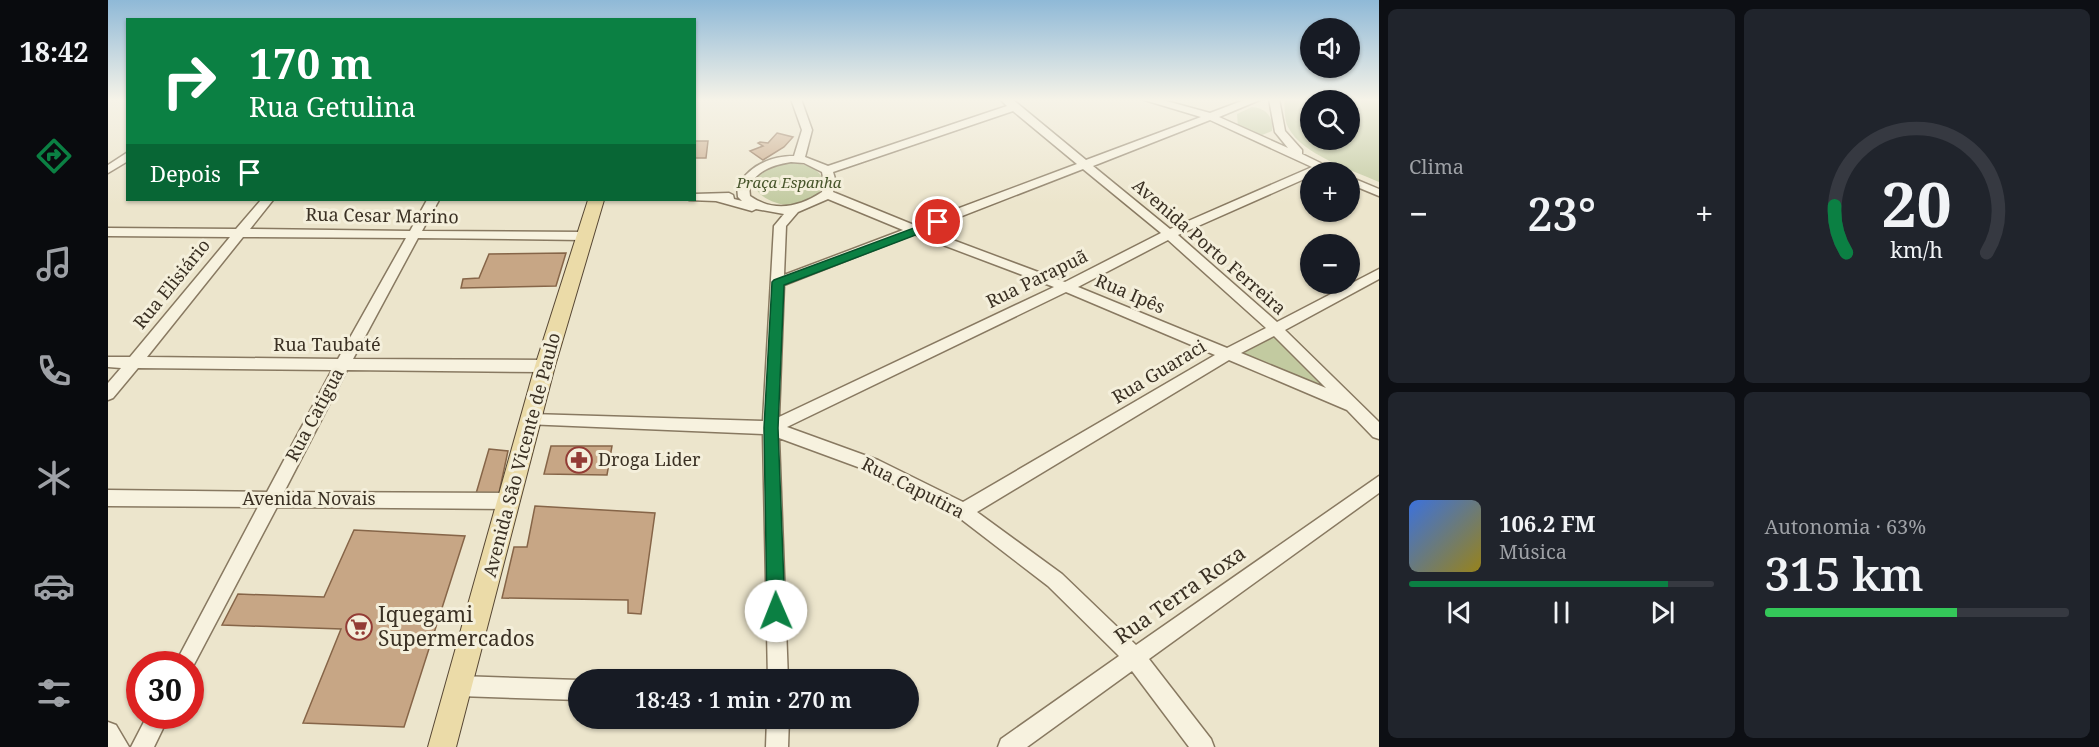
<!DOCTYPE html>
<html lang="pt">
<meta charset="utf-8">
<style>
:root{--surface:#171b24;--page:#20242c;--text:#f1f3f6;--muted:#9ea1a6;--line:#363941;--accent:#0b8043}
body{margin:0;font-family:"Noto Serif",serif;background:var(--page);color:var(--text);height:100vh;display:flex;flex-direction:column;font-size:22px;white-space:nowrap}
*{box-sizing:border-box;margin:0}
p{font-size:20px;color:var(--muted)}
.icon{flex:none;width:33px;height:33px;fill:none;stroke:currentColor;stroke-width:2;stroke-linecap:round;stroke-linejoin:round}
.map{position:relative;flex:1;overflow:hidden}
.drawer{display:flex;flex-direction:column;gap:9px;padding:9px;background:#0d0f14;width:720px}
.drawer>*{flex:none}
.top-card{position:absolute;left:18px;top:18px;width:570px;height:183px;border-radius:0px;box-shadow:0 2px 4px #0004;background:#0b8043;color:#fff;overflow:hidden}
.tools{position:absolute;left:1192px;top:18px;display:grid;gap:12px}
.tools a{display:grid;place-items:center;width:60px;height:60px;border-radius:50%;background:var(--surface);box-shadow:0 2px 4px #0004;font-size:30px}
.speed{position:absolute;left:18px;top:651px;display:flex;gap:12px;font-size:30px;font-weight:700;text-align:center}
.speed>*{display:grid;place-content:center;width:78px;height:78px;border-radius:50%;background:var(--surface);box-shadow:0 2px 4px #0004;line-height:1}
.speed .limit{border:9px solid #d22;background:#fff;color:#111}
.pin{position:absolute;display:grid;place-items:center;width:51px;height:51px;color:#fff;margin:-26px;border:3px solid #fff;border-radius:50%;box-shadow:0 2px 6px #0007}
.me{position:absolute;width:66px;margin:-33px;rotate:359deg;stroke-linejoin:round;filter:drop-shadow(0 0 4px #0008)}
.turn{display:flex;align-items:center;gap:21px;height:126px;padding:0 24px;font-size:27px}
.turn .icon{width:78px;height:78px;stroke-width:2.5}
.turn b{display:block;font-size:42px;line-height:51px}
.then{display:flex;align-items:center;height:57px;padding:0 24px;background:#0003;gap:12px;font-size:22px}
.big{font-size:45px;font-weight:600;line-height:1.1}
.drawer .widget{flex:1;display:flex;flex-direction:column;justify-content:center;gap:9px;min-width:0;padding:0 21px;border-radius:9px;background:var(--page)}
.drawer .dial{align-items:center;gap:0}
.dial svg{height:156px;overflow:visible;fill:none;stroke:var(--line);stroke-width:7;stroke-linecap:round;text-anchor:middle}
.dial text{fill:var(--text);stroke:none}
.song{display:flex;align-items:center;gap:18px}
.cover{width:72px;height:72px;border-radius:9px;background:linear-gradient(135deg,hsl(220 70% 55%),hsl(50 70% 35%))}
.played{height:6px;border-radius:3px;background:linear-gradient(90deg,var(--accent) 85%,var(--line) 85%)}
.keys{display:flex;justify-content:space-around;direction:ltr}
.heat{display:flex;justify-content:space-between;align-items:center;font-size:33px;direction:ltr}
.charge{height:9px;border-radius:4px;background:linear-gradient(90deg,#34c759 63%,var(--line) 0)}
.drawer .tiles{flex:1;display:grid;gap:9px;grid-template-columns:repeat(2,1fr)}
.trip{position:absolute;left:460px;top:669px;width:351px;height:60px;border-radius:30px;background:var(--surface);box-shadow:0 2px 4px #0004;font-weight:600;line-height:60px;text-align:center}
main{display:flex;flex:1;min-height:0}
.dock{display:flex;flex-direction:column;width:108px;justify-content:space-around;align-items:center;background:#090b0e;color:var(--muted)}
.dock .icon{width:42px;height:42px}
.dock .on{color:var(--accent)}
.dock b{font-size:27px;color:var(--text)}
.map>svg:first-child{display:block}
.green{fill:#c2caa0;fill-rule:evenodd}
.building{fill:#c7a685;stroke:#866548;stroke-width:1.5}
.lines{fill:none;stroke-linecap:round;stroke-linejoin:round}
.minor-casing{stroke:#887961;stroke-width:3}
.major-casing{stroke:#574734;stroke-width:2}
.minor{fill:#f7f2df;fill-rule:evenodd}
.major{fill:#ebdba8;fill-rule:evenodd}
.route{fill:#0b8043;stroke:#07532c;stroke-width:1.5}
.labels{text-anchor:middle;stroke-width:6;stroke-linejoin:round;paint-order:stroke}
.far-park-label{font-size:15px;font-style:italic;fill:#47552b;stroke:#f4efdb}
.street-label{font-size:18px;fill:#3a3023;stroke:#f4efdb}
.poi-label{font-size:18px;fill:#3a3023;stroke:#f4efdb;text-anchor:start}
.near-street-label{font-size:21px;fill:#3a3023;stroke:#f4efdb}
.near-poi-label{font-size:21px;fill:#3a3023;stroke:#f4efdb;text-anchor:start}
</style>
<main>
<nav class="dock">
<b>18:42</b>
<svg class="icon on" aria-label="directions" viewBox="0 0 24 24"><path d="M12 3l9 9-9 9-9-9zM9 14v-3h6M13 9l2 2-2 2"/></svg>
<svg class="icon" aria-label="music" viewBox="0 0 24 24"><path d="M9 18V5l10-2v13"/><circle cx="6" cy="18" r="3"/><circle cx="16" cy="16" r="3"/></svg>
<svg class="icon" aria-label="phone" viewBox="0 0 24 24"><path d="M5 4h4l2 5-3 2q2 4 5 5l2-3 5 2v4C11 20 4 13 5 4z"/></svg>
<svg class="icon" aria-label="climate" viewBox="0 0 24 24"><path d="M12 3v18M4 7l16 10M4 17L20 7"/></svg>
<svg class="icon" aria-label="car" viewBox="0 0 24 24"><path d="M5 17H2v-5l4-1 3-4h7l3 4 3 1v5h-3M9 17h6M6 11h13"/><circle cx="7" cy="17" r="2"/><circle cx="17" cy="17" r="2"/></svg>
<svg class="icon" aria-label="filters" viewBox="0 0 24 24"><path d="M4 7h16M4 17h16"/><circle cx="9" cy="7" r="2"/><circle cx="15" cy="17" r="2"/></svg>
</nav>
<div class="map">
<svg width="1271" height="747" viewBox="0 0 1271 747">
<rect width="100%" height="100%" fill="#ece5cc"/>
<path class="green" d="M1176,99H1271V182C1244,170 1194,155 1180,127C1176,120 1177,107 1176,99ZM1203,100H1242V140H1203Z
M1144,107C1158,108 1166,117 1164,131L1154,135L1130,127L1129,114Z
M671,163C688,162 714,164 717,186C712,191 705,199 699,202C681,210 651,202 645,183L648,177Z
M1165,336L1223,395L1130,355Z"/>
<path class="building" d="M669,133L685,137L676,147L655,160L642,151L655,146L650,143L652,142L660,143Z
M586,141H600L598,158H586Z
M458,253L448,286L353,288L355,279L371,278L381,254Z
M443,446H504L499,475L436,474Z
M381,449L400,451L391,493L388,497H367Z
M427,506L547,513L533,614L520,613V600L394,598L406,547H419Z
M246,530L357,536L296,727L195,723L233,629L114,625L130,594L216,597Z"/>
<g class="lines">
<g class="minor-casing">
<path id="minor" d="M683,99H693L704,130L697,157L720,166L899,106L892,99H904L978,160L1093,117L1033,99H1051L1102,113L1139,99H1154L1111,117L1180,148L1167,132L1161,99H1171L1177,131L1194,150V154L1231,172H1203V176L1070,235L1169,322L1271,269V279L1177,330L1271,422V439L1265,437L1239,410L1121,360L869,512L954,574L1028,645L1271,476V493L1041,659L1103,739L1106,747H1081L1024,671L919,747H890L893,739L1011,656L940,586L849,516L758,470L671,438L680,680H660L655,434L417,424L415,420L417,416L423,414L655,421L666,226L676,214L648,209L644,211L608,201L581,200H586V194L621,193L625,195L626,199L634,201L630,197L629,186C642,166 662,156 686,156L694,130ZM905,111L969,164L806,225L725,192L728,182L725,172ZM1102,120L1204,167L1062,229L985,166ZM683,162L696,163L714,172L716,182L714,192C690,208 665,212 642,196L641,186C650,170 665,165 683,162ZM975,169L1053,233L957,282L818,230ZM720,199L795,230L676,275L678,226L690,212ZM806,234L946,287L671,417L676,285ZM1060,240L1158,328L1119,348L970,287ZM958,292L1107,355L855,502L770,460L679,427ZM1166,336L1218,388L1133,353Z
M20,152V161L0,173V165Z
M1242,177L1271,189V196L1242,184Z
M153,200H165L142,229L302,231L319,200H331L314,231L476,232L482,236L476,240L310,238L245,359L437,360L442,362L444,366L442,370L437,372L239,370L176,492L402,493L408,496L411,501L408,506L402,509L169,507L82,672V664H67L150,507L0,506V490L159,492L224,370L30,368L5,398L0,400V383L13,368L0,367V357H22L122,237L0,236V228L128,229ZM135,237L298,238L230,359L39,357Z
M351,676L471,680V700L351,696L344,693L341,686L344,679Z
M39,716H61L46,747H23Z
M659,718H681L680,747H658Z
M0,722L8,725L21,747H0Z"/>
</g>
<g class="major-casing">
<path id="major" d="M480,200H496L447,366L348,747H320L427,366Z"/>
</g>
<use href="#minor" class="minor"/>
<use href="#major" class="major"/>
</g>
<linearGradient id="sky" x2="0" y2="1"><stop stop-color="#8fb9d7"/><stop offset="0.49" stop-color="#f6f3e8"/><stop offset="1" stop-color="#f6f3e8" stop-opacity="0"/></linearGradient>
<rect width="1271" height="204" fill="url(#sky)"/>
<path class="route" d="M830,219L836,222L834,225L676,285L670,428L677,611L674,617L668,619L662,617L659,611L656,428L664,282L666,280Z"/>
<defs>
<g id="pharmacy-ring" transform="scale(1.35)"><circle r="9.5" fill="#f4efdb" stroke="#933c35" stroke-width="1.5"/><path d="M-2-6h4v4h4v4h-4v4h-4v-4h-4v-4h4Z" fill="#933c35"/></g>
<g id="supermarket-ring" transform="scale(1.35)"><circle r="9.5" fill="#f4efdb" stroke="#933c35" stroke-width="1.5"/><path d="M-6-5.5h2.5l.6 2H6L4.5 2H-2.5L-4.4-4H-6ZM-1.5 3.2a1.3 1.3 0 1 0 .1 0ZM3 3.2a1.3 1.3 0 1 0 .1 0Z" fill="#933c35"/></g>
</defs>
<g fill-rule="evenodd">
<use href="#pharmacy-ring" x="471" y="460"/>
<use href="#supermarket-ring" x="251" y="627"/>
</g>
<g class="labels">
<g class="far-park-label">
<text x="681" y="188">Praça Espanha</text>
</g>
<g class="street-label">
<text transform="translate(274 216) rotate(1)" y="6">Rua Cesar Marino</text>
<text transform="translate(1101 247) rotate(41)" y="6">Avenida Porto Ferreira</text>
<text transform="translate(929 279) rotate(-26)" y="6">Rua Parapuã</text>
<text transform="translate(64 284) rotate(-51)" y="6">Rua Elisiário</text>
<text transform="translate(1022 294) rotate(23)" y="6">Rua Ipês</text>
<text x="219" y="351">Rua Taubaté</text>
<text transform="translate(1051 372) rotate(-31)" y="6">Rua Guaraci</text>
<text transform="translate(207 415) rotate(-62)" y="6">Rua Catigua</text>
<text transform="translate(414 455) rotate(-75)" y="6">Avenida São Vicente de Paulo</text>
<text transform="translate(805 488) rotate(27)" y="6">Rua Caputira</text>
<text x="201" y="505">Avenida Novais</text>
</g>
<g class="poi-label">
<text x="490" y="466">Droga Lider</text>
</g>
<g class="near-street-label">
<text transform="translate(1072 595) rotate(-35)" y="7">Rua Terra Roxa</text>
</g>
<g class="near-poi-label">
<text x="270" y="622">Iquegami<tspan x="270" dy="24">Supermercados</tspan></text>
</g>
</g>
</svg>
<div class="tools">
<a><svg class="icon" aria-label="sound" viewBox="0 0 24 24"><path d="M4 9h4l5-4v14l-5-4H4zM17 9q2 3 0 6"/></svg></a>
<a><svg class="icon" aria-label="search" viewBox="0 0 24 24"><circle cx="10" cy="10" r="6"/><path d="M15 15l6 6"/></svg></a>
<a>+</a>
<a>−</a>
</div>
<div class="speed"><div class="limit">30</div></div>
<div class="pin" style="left:830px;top:222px;background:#d93025"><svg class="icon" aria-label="arrive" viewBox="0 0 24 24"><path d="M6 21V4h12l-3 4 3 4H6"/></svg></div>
<svg class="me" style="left:668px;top:611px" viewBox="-20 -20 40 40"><circle r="19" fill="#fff"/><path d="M0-13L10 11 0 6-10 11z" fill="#0b8043"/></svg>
<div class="trip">18:43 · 1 min · 270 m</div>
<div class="top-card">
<div class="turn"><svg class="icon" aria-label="right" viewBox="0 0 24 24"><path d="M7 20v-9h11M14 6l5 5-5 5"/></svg><div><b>170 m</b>Rua Getulina</div></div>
<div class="then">Depois<svg class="icon" aria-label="arrive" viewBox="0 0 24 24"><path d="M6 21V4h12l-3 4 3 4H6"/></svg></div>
</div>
</div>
<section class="drawer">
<div class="tiles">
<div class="widget"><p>Clima</p>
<div class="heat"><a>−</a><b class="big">23°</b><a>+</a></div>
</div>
<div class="widget dial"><svg viewBox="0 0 100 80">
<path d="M14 69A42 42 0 1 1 86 69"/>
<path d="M14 69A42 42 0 0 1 8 45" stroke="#0b8043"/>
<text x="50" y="56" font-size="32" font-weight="700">20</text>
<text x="50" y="72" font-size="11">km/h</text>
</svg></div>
<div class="widget">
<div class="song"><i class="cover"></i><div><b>106.2 FM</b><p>Música</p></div></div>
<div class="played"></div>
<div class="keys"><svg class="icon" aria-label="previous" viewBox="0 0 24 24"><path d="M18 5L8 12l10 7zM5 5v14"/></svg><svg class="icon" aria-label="pause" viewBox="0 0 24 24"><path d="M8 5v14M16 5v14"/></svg><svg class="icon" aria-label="next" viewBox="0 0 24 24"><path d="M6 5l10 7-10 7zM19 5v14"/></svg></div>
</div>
<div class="widget"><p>Autonomia · 63%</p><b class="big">315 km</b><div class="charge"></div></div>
</div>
</section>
</main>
